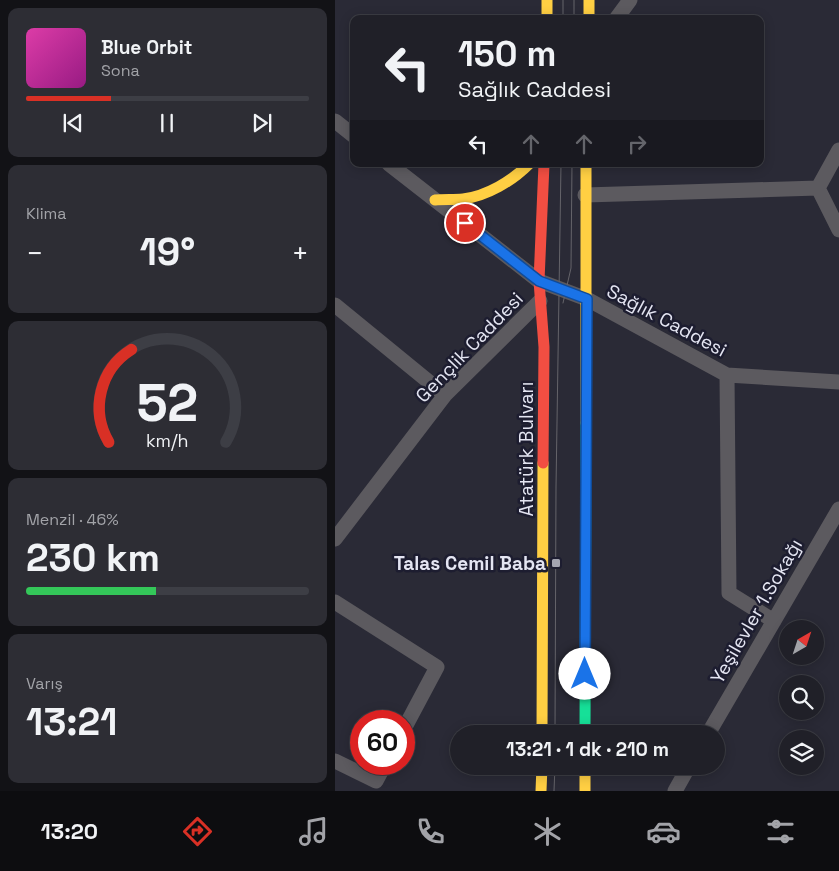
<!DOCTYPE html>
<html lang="tr">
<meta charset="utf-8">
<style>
:root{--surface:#202028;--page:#2d2d34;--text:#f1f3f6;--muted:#a2a3a8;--line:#3d3e45;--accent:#d93025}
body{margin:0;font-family:"Space Grotesk",sans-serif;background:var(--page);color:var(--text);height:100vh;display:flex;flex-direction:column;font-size:19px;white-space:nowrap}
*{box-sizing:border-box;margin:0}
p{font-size:16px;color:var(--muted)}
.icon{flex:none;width:28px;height:28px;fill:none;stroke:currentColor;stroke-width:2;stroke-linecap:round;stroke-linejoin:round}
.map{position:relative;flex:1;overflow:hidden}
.sheet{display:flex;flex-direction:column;gap:8px;padding:8px;background:#121216;width:335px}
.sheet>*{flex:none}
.banner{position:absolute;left:15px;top:15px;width:414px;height:152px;border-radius:10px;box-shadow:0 2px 12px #0003,0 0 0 1px var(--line);background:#202028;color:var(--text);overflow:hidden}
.needle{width:32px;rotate:39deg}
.controls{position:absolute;left:444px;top:620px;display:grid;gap:10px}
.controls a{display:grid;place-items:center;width:45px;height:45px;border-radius:50%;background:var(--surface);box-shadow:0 2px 12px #0003,0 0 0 1px var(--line);font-size:25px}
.speed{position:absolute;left:15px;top:710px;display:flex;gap:10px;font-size:25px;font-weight:700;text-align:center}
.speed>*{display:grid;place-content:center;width:65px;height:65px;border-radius:50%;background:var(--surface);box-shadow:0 2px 12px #0003,0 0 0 1px var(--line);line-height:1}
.speed .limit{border:8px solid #d22;background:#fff;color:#111}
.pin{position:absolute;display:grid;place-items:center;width:42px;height:42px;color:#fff;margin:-21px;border:2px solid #fff;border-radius:50%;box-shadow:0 1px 5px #0007}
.me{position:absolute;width:55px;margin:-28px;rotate:0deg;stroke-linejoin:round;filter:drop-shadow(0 0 4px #0008)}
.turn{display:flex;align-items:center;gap:18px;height:105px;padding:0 25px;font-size:22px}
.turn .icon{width:65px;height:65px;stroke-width:2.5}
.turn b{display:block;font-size:35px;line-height:42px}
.lanes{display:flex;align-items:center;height:48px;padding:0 25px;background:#0003;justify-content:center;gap:25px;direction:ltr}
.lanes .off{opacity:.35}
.big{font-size:38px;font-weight:700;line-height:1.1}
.sheet .widget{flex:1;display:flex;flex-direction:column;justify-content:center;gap:8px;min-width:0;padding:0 18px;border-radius:10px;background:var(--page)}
.sheet .dial{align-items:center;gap:0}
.dial svg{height:130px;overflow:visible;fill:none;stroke:var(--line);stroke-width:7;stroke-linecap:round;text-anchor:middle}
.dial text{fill:var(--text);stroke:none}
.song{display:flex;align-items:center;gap:15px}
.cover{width:60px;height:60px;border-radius:8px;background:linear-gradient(135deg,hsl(320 70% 55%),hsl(310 70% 35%))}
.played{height:5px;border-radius:2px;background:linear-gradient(90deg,var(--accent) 30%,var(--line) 30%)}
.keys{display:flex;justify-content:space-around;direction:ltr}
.heat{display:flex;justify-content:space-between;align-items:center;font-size:28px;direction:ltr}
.charge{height:8px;border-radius:4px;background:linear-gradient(90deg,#34c759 46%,var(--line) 0)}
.trip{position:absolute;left:115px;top:725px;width:275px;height:50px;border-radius:25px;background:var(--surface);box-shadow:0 2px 12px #0003,0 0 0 1px var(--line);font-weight:700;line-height:50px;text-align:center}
.dock{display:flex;height:80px;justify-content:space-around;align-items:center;background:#0d0d10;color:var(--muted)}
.dock .icon{width:35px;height:35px}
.dock .active{color:var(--accent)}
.dock b{font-size:22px;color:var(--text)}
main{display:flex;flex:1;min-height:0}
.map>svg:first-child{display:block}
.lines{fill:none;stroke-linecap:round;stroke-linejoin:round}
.street{stroke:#5c5a5f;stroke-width:15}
.fast{stroke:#16e098;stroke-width:11}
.slow{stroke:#ffcf43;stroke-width:11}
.jam{stroke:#f24e42;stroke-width:11}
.tram{stroke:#65646a;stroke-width:1}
.route-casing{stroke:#114b97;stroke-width:12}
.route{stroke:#1a73e8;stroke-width:9}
.poi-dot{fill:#a3a4b0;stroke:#1d1d30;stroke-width:2}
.labels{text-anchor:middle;stroke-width:5;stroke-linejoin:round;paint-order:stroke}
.street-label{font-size:19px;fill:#e4e5f2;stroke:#1d1d30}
.poi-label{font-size:19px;font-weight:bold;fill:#e4e5f2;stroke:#1d1d30;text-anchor:end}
</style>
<main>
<section class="sheet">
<div class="widget">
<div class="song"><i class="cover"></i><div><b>Blue Orbit</b><p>Sona</p></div></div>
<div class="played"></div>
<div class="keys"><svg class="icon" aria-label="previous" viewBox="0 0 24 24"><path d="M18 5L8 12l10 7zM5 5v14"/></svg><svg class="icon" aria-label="pause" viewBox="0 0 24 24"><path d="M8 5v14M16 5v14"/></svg><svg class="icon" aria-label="next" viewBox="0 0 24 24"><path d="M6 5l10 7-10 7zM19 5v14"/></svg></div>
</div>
<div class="widget"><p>Klima</p>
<div class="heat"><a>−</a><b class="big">19°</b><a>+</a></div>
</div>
<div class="widget dial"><svg viewBox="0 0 100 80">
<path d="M14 69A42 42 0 1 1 86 69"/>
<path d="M14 69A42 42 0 0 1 28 12" stroke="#d93025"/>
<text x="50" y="56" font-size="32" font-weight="700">52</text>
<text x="50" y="72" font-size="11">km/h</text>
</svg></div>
<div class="widget"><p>Menzil · 46%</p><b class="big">230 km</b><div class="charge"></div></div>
<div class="widget"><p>Varış</p><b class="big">13:21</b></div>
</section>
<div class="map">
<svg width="504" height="791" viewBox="0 0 504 791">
<rect width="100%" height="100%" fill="#2a2a36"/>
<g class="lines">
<path class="street" d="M281,19L295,0
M0,121L19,136
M54,164L204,281L252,299L392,375L504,382
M483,188L504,230
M483,188L504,150
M250,195L483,188
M0,305L110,395
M392,375L394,593L439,621
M0,539L110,395L205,301
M0,602L102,667L69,729
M373,734L504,509
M0,761L41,781L50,764
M340,791L354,766"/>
<path class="fast" d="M250,734L251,423"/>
<path class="slow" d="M212,0V19
M254,0V19
M251,164V423
M100,200C109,199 119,200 128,199C152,196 177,181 194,164
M207,734L208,463
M250,766V791
M206,791L207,766"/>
<path class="jam" d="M208,463L209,347L204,281L209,164"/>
<path class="tram" d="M228,19V0
M239,19V0
M228,303L236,268L237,164
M220,734L221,487L226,164
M219,791L220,766"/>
</g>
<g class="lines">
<g class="route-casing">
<path id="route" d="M130,223L204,281L252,299L250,674"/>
</g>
<use href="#route" class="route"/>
</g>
<rect class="poi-dot" x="216" y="558" width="10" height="10" rx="2.5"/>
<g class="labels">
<g class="street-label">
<text transform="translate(332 320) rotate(28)" y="7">Sağlık Caddesi</text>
<text transform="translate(134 347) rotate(-46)" y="7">Gençlik Caddesi</text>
<text transform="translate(191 449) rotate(-90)" y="7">Atatürk Bulvarı</text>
<text transform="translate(421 611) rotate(-60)" y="7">Yeşilevler 1.Sokağı</text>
</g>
<g class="poi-label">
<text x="211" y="570">Talas Cemil Baba</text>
</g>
</g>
</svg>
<div class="controls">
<a><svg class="needle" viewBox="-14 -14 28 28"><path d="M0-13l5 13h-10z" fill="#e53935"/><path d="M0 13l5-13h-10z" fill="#a2a3a8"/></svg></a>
<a><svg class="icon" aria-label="search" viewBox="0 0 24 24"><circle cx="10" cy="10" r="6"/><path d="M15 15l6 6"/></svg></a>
<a><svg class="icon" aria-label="layers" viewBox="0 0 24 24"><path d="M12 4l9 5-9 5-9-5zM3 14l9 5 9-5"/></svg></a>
</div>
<div class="speed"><div class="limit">60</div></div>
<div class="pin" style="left:130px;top:223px;background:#d93025"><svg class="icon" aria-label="arrive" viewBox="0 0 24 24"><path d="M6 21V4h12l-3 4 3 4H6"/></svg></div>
<svg class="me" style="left:250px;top:674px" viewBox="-20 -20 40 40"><circle r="19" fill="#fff"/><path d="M0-13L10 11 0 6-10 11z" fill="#1a73e8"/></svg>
<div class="trip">13:21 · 1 dk · 210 m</div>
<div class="banner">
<div class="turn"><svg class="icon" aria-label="left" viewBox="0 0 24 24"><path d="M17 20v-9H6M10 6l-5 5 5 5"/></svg><div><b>150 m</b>Sağlık Caddesi</div></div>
<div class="lanes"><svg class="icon" aria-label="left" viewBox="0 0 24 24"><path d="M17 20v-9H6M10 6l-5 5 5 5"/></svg><svg class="icon off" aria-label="ahead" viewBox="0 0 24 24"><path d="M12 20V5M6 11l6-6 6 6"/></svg><svg class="icon off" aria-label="ahead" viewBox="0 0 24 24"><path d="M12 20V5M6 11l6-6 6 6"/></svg><svg class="icon off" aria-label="right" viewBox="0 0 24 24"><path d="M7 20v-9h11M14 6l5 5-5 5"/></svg></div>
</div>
</div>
</main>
<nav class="dock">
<b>13:20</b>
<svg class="icon active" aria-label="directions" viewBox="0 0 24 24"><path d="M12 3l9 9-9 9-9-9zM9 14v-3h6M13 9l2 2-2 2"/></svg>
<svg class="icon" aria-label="music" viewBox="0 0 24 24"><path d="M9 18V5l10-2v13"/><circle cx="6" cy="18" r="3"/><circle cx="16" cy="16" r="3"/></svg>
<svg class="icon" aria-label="phone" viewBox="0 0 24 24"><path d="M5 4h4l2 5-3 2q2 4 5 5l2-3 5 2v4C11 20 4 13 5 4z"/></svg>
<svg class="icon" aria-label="climate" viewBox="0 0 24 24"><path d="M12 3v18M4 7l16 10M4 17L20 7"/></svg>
<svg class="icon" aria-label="car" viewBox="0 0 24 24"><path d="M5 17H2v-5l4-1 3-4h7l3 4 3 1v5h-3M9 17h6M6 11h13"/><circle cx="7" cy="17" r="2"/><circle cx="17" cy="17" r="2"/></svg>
<svg class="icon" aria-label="filters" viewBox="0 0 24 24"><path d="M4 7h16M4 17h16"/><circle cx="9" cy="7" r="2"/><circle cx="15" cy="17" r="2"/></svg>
</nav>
